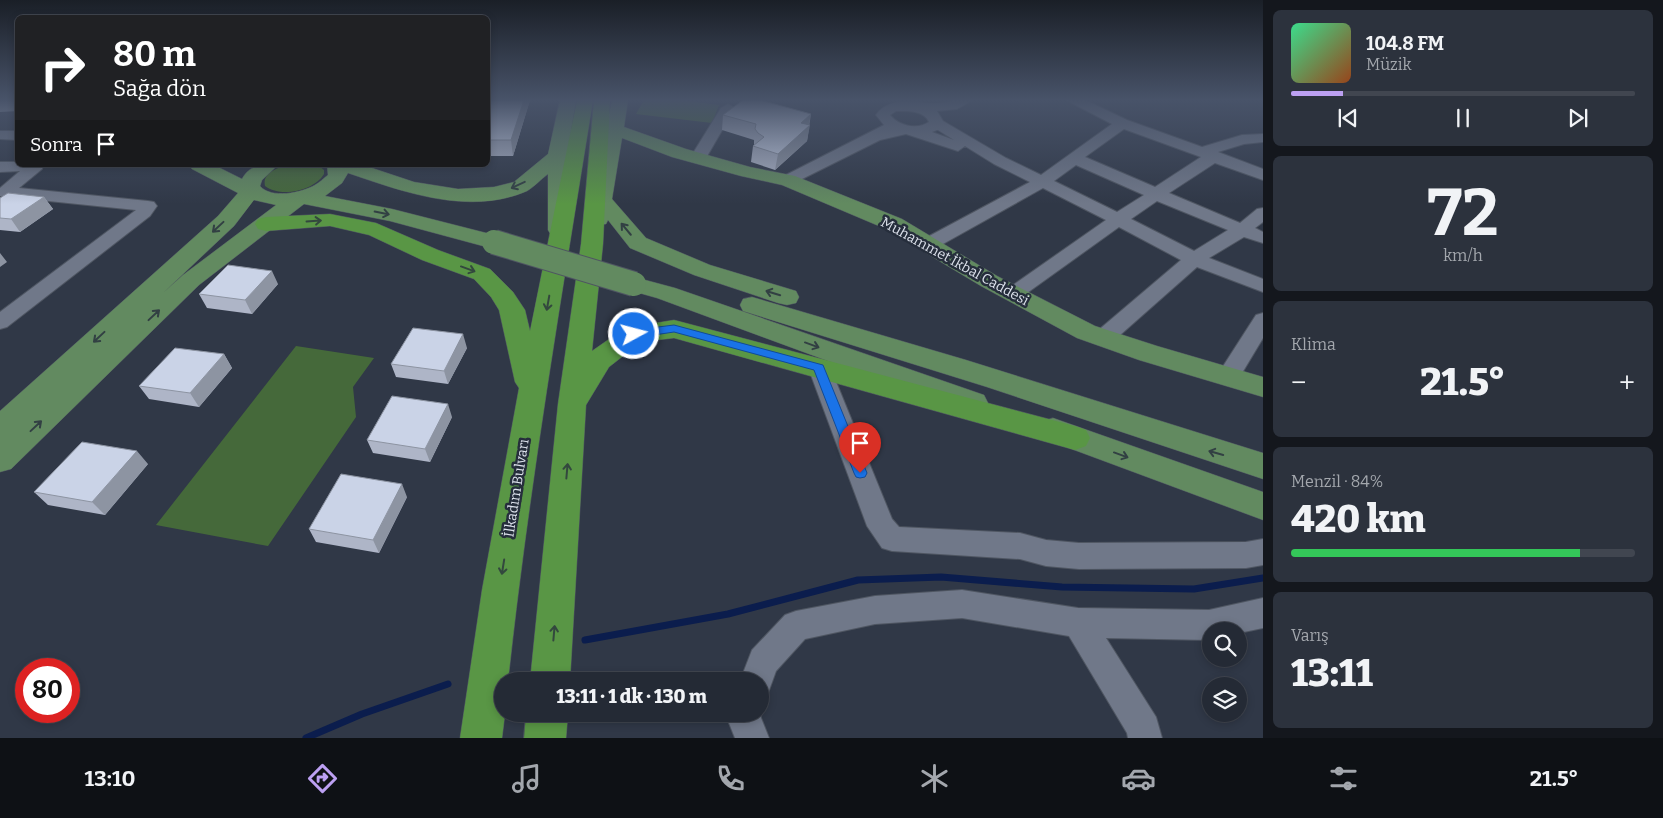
<!DOCTYPE html>
<html lang="tr">
<meta charset="utf-8">
<style>
:root{--surface:#242a35;--page:#2c323d;--text:#f1f3f6;--muted:#a3a7ad;--line:#414650;--accent:#bca0f2}
body{margin:0;font-family:Bitter,serif;background:var(--page);color:var(--text);height:100vh;display:flex;flex-direction:column;font-size:19px;white-space:nowrap}
*{box-sizing:border-box;margin:0}
p{font-size:16px;color:var(--muted)}
.icon{flex:none;width:28px;height:28px;fill:none;stroke:currentColor;stroke-width:2;stroke-linecap:round;stroke-linejoin:round}
.map{position:relative;flex:1;overflow:hidden}
.panel{display:flex;flex-direction:column;gap:10px;padding:10px;background:#14171d;width:400px}
.panel>*{flex:none}
.hud{position:absolute;left:15px;top:15px;width:475px;height:152px;border-radius:8px;box-shadow:0 2px 8px #0003,0 0 0 1px var(--line);background:#202124;color:#fff;overflow:hidden}
.fabs{position:absolute;left:1202px;top:622px;display:grid;gap:10px}
.fabs a{display:grid;place-items:center;width:45px;height:45px;border-radius:50%;background:var(--surface);box-shadow:0 2px 8px #0003,0 0 0 1px var(--line);font-size:25px}
.speed{position:absolute;left:15px;top:658px;display:flex;gap:10px;font-size:25px;font-weight:700;text-align:center}
.speed>*{display:grid;place-content:center;width:65px;height:65px;border-radius:50%;background:var(--surface);box-shadow:0 2px 8px #0003,0 0 0 1px var(--line);line-height:1}
.speed .limit{border:8px solid #d22;background:#fff;color:#111}
.pin{position:absolute;display:grid;place-items:center;width:42px;height:42px;color:#fff;margin:-51px -21px;border-radius:50% 50% 50% 0;rotate:-45deg;box-shadow:0 0 5px #0007}
.pin .icon{rotate:45deg}
.me{position:absolute;width:55px;margin:-28px;rotate:83deg;stroke-linejoin:round;filter:drop-shadow(0 0 4px #0008)}
.turn{display:flex;align-items:center;gap:18px;height:105px;padding:0 15px;font-size:22px}
.turn .icon{width:65px;height:65px;stroke-width:2.5}
.turn b{display:block;font-size:35px;line-height:42px}
.then{display:flex;align-items:center;height:48px;padding:0 15px;background:#0003;gap:10px;font-size:19px}
.big{font-size:38px;font-weight:800;line-height:1.1}
.panel .widget{flex:1;display:flex;flex-direction:column;justify-content:center;gap:8px;min-width:0;padding:0 18px;border-radius:8px;background:var(--page)}
.panel .dial{align-items:center;gap:0}
.dial b{font-size:65px;line-height:1}
.song{display:flex;align-items:center;gap:15px}
.cover{width:60px;height:60px;border-radius:8px;background:linear-gradient(135deg,hsl(150 70% 55%),hsl(20 70% 35%))}
.played{height:5px;border-radius:2px;background:linear-gradient(90deg,var(--accent) 15%,var(--line) 15%)}
.keys{display:flex;justify-content:space-around;direction:ltr}
.heat{display:flex;justify-content:space-between;align-items:center;font-size:28px;direction:ltr}
.charge{height:8px;border-radius:4px;background:linear-gradient(90deg,#34c759 84%,var(--line) 0)}
.trip{position:absolute;left:494px;top:672px;width:275px;height:50px;border-radius:25px;background:var(--surface);box-shadow:0 2px 8px #0003,0 0 0 1px var(--line);font-weight:800;line-height:50px;text-align:center}
.dock{display:flex;height:80px;justify-content:space-around;align-items:center;background:#0e1115;color:var(--muted)}
.dock .icon{width:35px;height:35px}
.dock .current{color:var(--accent)}
.dock b{font-size:22px;color:var(--text)}
main{display:flex;flex:1;min-height:0}
.map>svg:first-child{display:block}
.green{fill:#45693a}
.lines{fill:none;stroke-linecap:round;stroke-linejoin:round}
.stream{stroke:#0b1d4d;stroke-width:7}
.minor-casing{stroke:#4f5662;stroke-width:2}
.major-casing{stroke:#4f5662;stroke-width:1}
.highway-casing{stroke:#4f5662;stroke-width:1}
.minor{fill:#707889;fill-rule:evenodd}
.major{fill:#628a60;fill-rule:evenodd}
.highway{fill:#599645;fill-rule:evenodd}
.major-bridge-casing{stroke:#4f5662;stroke-width:26;stroke-linecap:butt}
.major-bridge{stroke:#628a60;stroke-width:24}
.wall{fill:#aeb5c7}
.shaded-wall{fill:#8d94a2}
.building{fill:#cad3e7;stroke:#8d94a2}
.oneway{stroke:#324043}
.oneway2{stroke:#33483e}
.route{fill:#1a73e8;stroke:#114b97}
.labels{text-anchor:middle;stroke-width:5;stroke-linejoin:round;paint-order:stroke}
.street-label{font-size:14px;fill:#dde2ec;stroke:#262e3c}
</style>
<main>
<div class="map">
<svg width="1263" height="738" viewBox="0 0 1263 738">
<rect width="100%" height="100%" fill="#303847"/>
<path class="green" d="M644,100H680L719,105L712,123L636,114Z
M287,165H318L324,170V174C314,191 281,198 265,186C262,173 277,168 287,165Z
M296,346L374,358L353,387L356,417L268,546L156,525Z"/>
<g class="lines">
<path class="stream" d="M585,640L728,614L858,580L941,577L1062,587L1194,589L1263,578
M306,738L362,714L448,684"/>
<g class="minor-casing">
<path id="minor" d="M953,100H973L957,109L937,111L943,121L1006,158L1041,175L1112,124L1066,100H1085L1127,120L1202,147L1242,135L1263,134V142L1244,144L1218,152L1263,169V180L1215,163L1169,193L1240,223L1257,209L1263,208V222L1255,228L1263,232V243L1244,237L1209,258L1263,279V292L1197,267L1111,343L1103,345L1095,343L1092,338L1095,333L1181,260L1119,227L1020,298L1013,300L1006,298L1003,294L1006,290L1106,220L1043,188L934,249L927,251L920,249L918,245L920,241L1030,182L994,164L965,146L958,151L906,134L880,140L794,183H782L780,180L782,177L884,125L876,115C893,90 929,111 953,100ZM896,111C907,111 924,110 929,122C917,130 899,126 890,115ZM1124,129L1201,157L1155,187L1085,157ZM937,130H938L954,140L932,132ZM1076,165L1144,195L1117,212L1054,181ZM1157,201L1228,230L1194,251L1131,219Z
M728,104L735,108L706,158L704,161H692L690,158L721,108Z
M0,131H18V140L0,139Z
M0,162H18V165H43L42,169L19,188L148,201L154,202L157,206L150,216L7,327L0,329V312L136,210L0,196V188L20,171L0,172Z
M1263,313V338L1236,383L1228,385L1220,383L1217,377L1220,371L1256,315Z
M819,359L827,361L830,367L892,519L899,527L1020,533L1046,540L1079,543L1246,542L1263,539V565L1246,568L1079,569L1046,566L1020,559L892,551L882,548L867,526L808,367L811,361Z
M962,590L1078,608L1209,610L1263,598V628L1239,633V631H1211V639L1209,640L1106,638L1156,717L1162,738H1128L1127,733L1069,636L962,618L875,624L805,639L776,671L768,693L760,696V681H740L752,650L785,615L796,611L875,596Z
M760,709L761,718L769,738H735L727,718L728,714H760Z"/>
</g>
<g class="major-casing">
<path id="major" d="M560,100H576L567,156L570,230L567,235L559,237L551,235L548,230V174C541,179 534,187 527,191C469,216 404,192 348,173L342,183L325,196L392,209L502,237L505,242L502,247L494,249L390,221L304,204L199,285L11,469L0,472V411L218,216L238,193L192,169L189,165H214L242,179C250,164 262,165 278,165L262,180L260,186C271,199 301,193 315,185C319,183 324,178 328,175L327,165H363L414,182L458,189L494,187L514,182L548,154ZM254,200L276,205L183,275L163,293L234,226Z
M612,100H628L624,127L686,149L750,167L795,176L902,219L997,276L1095,326L1157,346L1263,377V397L1139,360L1077,338L981,286L886,229L782,185L741,176L672,157L622,138L612,199L646,238L710,265L796,291L799,297L796,303L787,305L778,303L694,275L630,248L608,220L606,224L598,225L590,224L587,219Z
M634,277L675,288L984,395L988,403L984,411L974,414L964,411L657,298L625,289L622,284L625,279Z
M752,297L966,360L1263,453V479L987,387L743,311L740,305L743,299Z
M1053,418L1263,492V520L1042,438L1038,430L1042,422Z"/>
</g>
<g class="highway-casing">
<path id="highway" d="M577,100H593C562,294 529,487 508,681H502V714H505L502,738H460L482,590L519,388L515,382L499,310L491,297L474,279L422,260L369,235L330,226L266,231L258,229L255,224L258,219L266,217L330,214L376,223L438,250L490,269L513,292L525,310L530,331Z
M594,100H610L603,244L592,351L625,328L674,320L1075,426L1086,430L1090,438L1086,446L1075,450L674,338L641,342L609,367L586,405L570,681H530L558,404L581,244Z
M526,714H568L566,738H524Z"/>
</g>
<use href="#minor" class="minor"/>
<use href="#major" class="major"/>
<use href="#highway" class="highway"/>
<g class="major-bridge-casing">
<path id="major-bridge" d="M494,242L634,284"/>
</g>
<use href="#major-bridge" class="major-bridge"/>
</g>
<path class="wall" d="M0,100H18V111L0,112Z
M488,100H530L513,156H488Z
M811,114L807,141L775,170L751,162L753,146L754,145V140L722,130L723,115Z
M44,197L53,209L20,232L0,230V198Z
M278,284L252,314L207,308L199,294Z
M467,348L448,384L396,377L391,364Z
M224,354L232,368L199,407L149,399L139,386Z
M452,417L430,462L373,453L367,440Z
M148,464L105,515L48,505L34,492Z
M407,497L379,553L316,542L309,529Z"/>
<path class="shaded-wall" d="M524,100H530L513,156L511,140Z
M811,114L808,127L810,125L807,141L775,170L778,154L801,123Z
M44,197L53,209L20,232L11,219Z
M0,253L7,262L0,267Z
M272,271L278,284L252,314L245,300Z
M463,334L467,348L448,384L444,371Z
M224,354L232,368L199,407L190,393Z
M448,404L452,417L430,462L425,449Z
M137,451L148,464L105,515L92,502Z
M402,484L407,497L379,553L373,540Z"/>
<path class="building" d="M488,100H524L511,140H488Z
M743,100H760L811,114L801,123L810,125L778,154L753,146L764,137L758,133L755,129L756,124L723,115Z
M8,193L44,197L11,219L0,218V198Z
M228,265L272,271L245,300L199,294Z
M413,328L463,334L444,371L391,364Z
M175,348L224,354L190,393L139,386Z
M392,396L448,404L425,449L367,440Z
M82,442L137,451L92,502L34,492Z
M341,474L402,484L373,540L309,529Z"/>
<defs><path id="oneway-shaft" d="M-6 0H5M1.5-3L5.5 0L1.5 3" fill="none" stroke-width="1.6" stroke-linecap="round" stroke-linejoin="round" transform="scale(1.25)"/></defs>
<g class="oneway">
<use href="#oneway-shaft" transform="translate(518 185) rotate(155)"/>
<use href="#oneway-shaft" transform="translate(382 213) rotate(11)"/>
<use href="#oneway-shaft" transform="translate(218 227) rotate(137)"/>
<use href="#oneway-shaft" transform="translate(626 229) rotate(-130)"/>
<use href="#oneway-shaft" transform="translate(773 293) rotate(-163)"/>
<use href="#oneway-shaft" transform="translate(154 315) rotate(-43)"/>
<use href="#oneway-shaft" transform="translate(99 337) rotate(137)"/>
<use href="#oneway-shaft" transform="translate(812 345) rotate(20)"/>
<use href="#oneway-shaft" transform="translate(36 426) rotate(-43)"/>
<use href="#oneway-shaft" transform="translate(1216 453) rotate(-164)"/>
<use href="#oneway-shaft" transform="translate(1121 455) rotate(20)"/>
</g>
<g class="oneway2">
<use href="#oneway-shaft" transform="translate(314 221) rotate(-4)"/>
<use href="#oneway-shaft" transform="translate(468 269) rotate(20)"/>
<use href="#oneway-shaft" transform="translate(548 303) rotate(100)"/>
<use href="#oneway-shaft" transform="translate(567 471) rotate(-85)"/>
<use href="#oneway-shaft" transform="translate(503 567) rotate(99)"/>
<use href="#oneway-shaft" transform="translate(554 633) rotate(-85)"/>
</g>
<linearGradient id="sky" x2="0" y2="1"><stop stop-color="#1a1f27"/><stop offset="0.49" stop-color="#485369"/><stop offset="1" stop-color="#485369" stop-opacity="0"/></linearGradient>
<rect width="1263" height="204" fill="url(#sky)"/>
<path class="route" d="M674,325L823,365L867,473L865,477L860,478L856,477L854,473L814,370L674,332L634,338L629,334L634,330Z"/>
<g class="labels">
<g class="street-label">
<text transform="translate(955 261) rotate(29)" y="5">Muhammet İkbal Caddesi</text>
<text transform="translate(516 488) rotate(-81)" y="5">İlkadım Bulvarı</text>
</g>
</g>
</svg>
<div class="fabs">
<a><svg class="icon" aria-label="search" viewBox="0 0 24 24"><circle cx="10" cy="10" r="6"/><path d="M15 15l6 6"/></svg></a>
<a><svg class="icon" aria-label="layers" viewBox="0 0 24 24"><path d="M12 4l9 5-9 5-9-5zM3 14l9 5 9-5"/></svg></a>
</div>
<div class="speed"><div class="limit">80</div></div>
<div class="pin" style="left:860px;top:473px;background:#d93025"><svg class="icon" aria-label="arrive" viewBox="0 0 24 24"><path d="M6 21V4h12l-3 4 3 4H6"/></svg></div>
<svg class="me" style="left:634px;top:334px" viewBox="-20 -20 40 40"><circle r="17" fill="#1a73e8" stroke="#fff" stroke-width="3"/><path d="M0-11L8 9 0 5-8 9z" fill="#fff"/></svg>
<div class="trip">13:11 · 1 dk · 130 m</div>
<div class="hud">
<div class="turn"><svg class="icon" aria-label="right" viewBox="0 0 24 24"><path d="M7 20v-9h11M14 6l5 5-5 5"/></svg><div><b>80 m</b>Sağa dön</div></div>
<div class="then">Sonra<svg class="icon" aria-label="arrive" viewBox="0 0 24 24"><path d="M6 21V4h12l-3 4 3 4H6"/></svg></div>
</div>
</div>
<section class="panel">
<div class="widget">
<div class="song"><i class="cover"></i><div><b>104.8 FM</b><p>Müzik</p></div></div>
<div class="played"></div>
<div class="keys"><svg class="icon" aria-label="previous" viewBox="0 0 24 24"><path d="M18 5L8 12l10 7zM5 5v14"/></svg><svg class="icon" aria-label="pause" viewBox="0 0 24 24"><path d="M8 5v14M16 5v14"/></svg><svg class="icon" aria-label="next" viewBox="0 0 24 24"><path d="M6 5l10 7-10 7zM19 5v14"/></svg></div>
</div>
<div class="widget dial"><b>72</b><p>km/h</p></div>
<div class="widget"><p>Klima</p>
<div class="heat"><a>−</a><b class="big">21.5°</b><a>+</a></div>
</div>
<div class="widget"><p>Menzil · 84%</p><b class="big">420 km</b><div class="charge"></div></div>
<div class="widget"><p>Varış</p><b class="big">13:11</b></div>
</section>
</main>
<nav class="dock">
<b>13:10</b>
<svg class="icon current" aria-label="directions" viewBox="0 0 24 24"><path d="M12 3l9 9-9 9-9-9zM9 14v-3h6M13 9l2 2-2 2"/></svg>
<svg class="icon" aria-label="music" viewBox="0 0 24 24"><path d="M9 18V5l10-2v13"/><circle cx="6" cy="18" r="3"/><circle cx="16" cy="16" r="3"/></svg>
<svg class="icon" aria-label="phone" viewBox="0 0 24 24"><path d="M5 4h4l2 5-3 2q2 4 5 5l2-3 5 2v4C11 20 4 13 5 4z"/></svg>
<svg class="icon" aria-label="climate" viewBox="0 0 24 24"><path d="M12 3v18M4 7l16 10M4 17L20 7"/></svg>
<svg class="icon" aria-label="car" viewBox="0 0 24 24"><path d="M5 17H2v-5l4-1 3-4h7l3 4 3 1v5h-3M9 17h6M6 11h13"/><circle cx="7" cy="17" r="2"/><circle cx="17" cy="17" r="2"/></svg>
<svg class="icon" aria-label="filters" viewBox="0 0 24 24"><path d="M4 7h16M4 17h16"/><circle cx="9" cy="7" r="2"/><circle cx="15" cy="17" r="2"/></svg>
<b>21.5°</b>
</nav>
